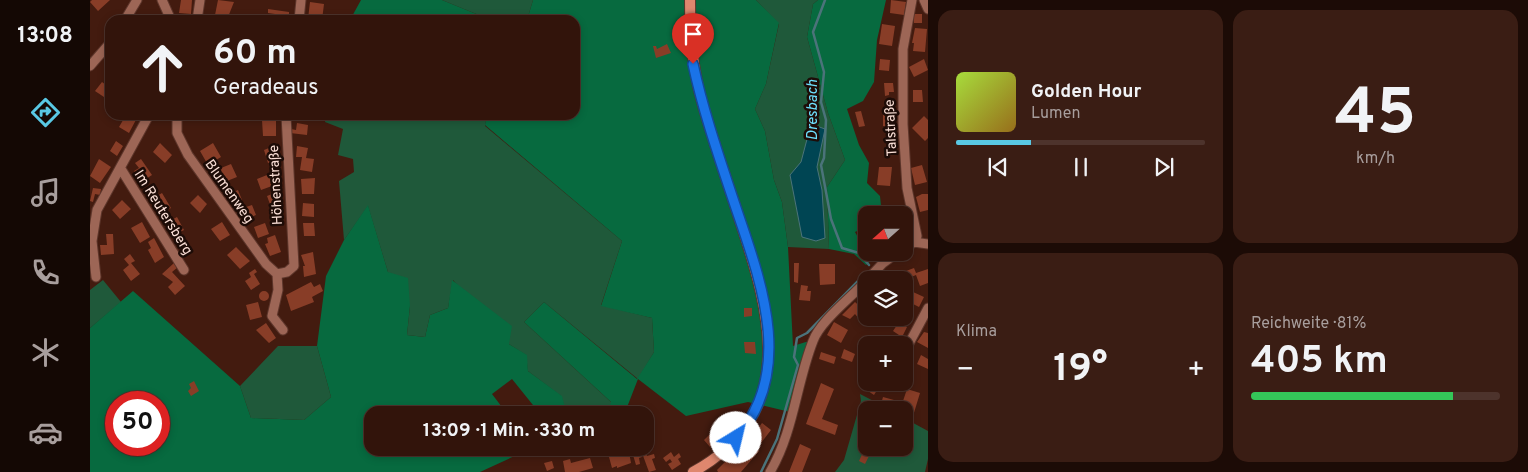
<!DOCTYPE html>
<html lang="de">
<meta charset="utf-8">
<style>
:root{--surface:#32140b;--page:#3a1d14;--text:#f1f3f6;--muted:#a89e9d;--line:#4d332c;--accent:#59c8e4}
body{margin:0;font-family:Overpass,sans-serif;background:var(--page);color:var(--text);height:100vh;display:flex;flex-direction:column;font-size:19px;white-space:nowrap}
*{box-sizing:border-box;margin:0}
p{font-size:16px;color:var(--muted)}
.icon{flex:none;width:28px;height:28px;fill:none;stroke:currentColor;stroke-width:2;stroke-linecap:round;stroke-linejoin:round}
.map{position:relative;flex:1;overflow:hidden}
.side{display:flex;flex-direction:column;gap:10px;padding:10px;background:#1c0b06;width:600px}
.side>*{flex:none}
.hud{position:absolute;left:15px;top:15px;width:475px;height:105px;border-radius:15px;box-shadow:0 2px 8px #0003,0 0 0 1px var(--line);background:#32140b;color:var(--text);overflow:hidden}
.needle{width:32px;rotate:249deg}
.controls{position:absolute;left:768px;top:206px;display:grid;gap:10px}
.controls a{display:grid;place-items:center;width:55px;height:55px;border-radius:10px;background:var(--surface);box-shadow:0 2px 8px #0003,0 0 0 1px var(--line);font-size:25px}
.speed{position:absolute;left:15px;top:391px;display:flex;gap:10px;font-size:25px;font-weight:700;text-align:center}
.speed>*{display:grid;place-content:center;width:65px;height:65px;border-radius:50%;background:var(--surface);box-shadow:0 2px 8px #0003,0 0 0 1px var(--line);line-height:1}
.speed .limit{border:8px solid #d22;background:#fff;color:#111}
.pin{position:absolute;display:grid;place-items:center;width:42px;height:42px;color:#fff;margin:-51px -21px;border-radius:50% 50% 50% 0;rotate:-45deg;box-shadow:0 0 5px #0007}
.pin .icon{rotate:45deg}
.me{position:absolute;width:55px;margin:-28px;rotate:36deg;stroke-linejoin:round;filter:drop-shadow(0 0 4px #0008)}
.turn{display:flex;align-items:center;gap:18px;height:105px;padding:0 25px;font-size:22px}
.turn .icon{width:65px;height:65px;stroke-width:2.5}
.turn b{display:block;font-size:35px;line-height:42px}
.big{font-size:38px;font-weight:700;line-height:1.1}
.side .card{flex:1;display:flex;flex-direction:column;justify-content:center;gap:8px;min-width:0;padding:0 18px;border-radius:15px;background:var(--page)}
.side .dial{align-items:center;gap:0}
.dial b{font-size:65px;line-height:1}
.song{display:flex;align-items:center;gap:15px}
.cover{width:60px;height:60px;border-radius:8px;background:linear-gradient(135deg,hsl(80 70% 55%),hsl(40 70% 35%))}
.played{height:5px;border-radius:2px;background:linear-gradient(90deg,var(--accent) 30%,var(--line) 30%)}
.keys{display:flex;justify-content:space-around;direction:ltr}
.heat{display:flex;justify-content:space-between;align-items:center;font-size:28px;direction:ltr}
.charge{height:8px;border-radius:4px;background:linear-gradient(90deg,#34c759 81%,var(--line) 0)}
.side .tiles{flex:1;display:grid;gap:10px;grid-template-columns:repeat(2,1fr)}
.trip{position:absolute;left:274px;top:406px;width:290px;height:50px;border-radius:15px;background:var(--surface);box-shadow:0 2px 8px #0003,0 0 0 1px var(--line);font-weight:700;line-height:50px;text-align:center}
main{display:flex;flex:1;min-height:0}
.tab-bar{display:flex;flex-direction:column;width:90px;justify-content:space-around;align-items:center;background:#140804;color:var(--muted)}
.tab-bar .icon{width:35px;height:35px}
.tab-bar .current{color:var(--accent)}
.tab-bar b{font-size:22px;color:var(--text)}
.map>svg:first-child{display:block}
.green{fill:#1f593a}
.forest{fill:#076a3f;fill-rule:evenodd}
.water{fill:#004553;stroke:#4b737a}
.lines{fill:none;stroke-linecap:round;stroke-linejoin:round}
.stream{stroke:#4b737a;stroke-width:2.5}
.building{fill:#883d27}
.street-casing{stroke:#5d362b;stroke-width:11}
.secondary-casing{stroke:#5d362b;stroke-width:12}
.street{stroke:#9d6656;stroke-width:9}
.secondary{stroke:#df876e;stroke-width:10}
.route-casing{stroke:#114b97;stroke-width:12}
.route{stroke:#1a73e8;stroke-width:9}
.labels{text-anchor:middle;stroke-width:5;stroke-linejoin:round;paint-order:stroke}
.street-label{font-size:14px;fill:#fadfd6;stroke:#1d0c07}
.water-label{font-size:15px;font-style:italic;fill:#6ee0fd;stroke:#1d0c07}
</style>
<main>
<nav class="tab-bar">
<b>13:08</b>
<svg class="icon current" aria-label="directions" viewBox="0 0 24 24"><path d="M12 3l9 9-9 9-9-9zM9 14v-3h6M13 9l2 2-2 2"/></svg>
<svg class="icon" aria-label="music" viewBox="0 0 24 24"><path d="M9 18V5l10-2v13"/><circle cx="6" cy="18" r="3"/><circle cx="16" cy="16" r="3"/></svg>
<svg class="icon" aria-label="phone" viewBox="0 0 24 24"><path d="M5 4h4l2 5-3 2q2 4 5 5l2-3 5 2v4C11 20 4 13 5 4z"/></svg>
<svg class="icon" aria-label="climate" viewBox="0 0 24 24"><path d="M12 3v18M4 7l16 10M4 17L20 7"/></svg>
<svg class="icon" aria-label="car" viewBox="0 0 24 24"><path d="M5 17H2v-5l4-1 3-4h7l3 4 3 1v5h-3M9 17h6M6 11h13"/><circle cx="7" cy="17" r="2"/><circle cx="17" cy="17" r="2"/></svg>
</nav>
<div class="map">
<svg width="838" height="472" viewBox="0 0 838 472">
<rect width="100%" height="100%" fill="#431b0f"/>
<path class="green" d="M352,0H443L437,20H401Z
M666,0H728L723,4L717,37L738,113L755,160L737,187L739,249L698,247L692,202L684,180L675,131L665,109L676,84L689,24Z
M236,115H397L395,126L532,241L511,305L562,318L564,352L548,379L454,302L434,322L522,403L517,415H477L471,396L438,371L436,355L419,344L363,280L358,308L340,315L335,337L317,335L320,306L298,272L278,206L254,240L249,181L264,172L263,159L248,155L253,129L235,122Z
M13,280L31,302L0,328V290Z
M188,346H227L241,397L214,420L161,418L150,386Z
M770,394L801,410H776V448H814V418L838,431V459L835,472H745L754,460L771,401Z"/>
<path class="forest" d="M271,0H352L401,20H260Z
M443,0H666L689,23L676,84L665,109L675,131L684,180L692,202L698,247L703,346L719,341L700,412L658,402L596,416L548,379L534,415H517L521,402L434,322L454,302L547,379L564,352L562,318L511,306L532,241L395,125L397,115H485V20H437Z
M728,0H796L787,40L784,82L773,101L757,109L769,145L779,163L777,183L790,196L792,215H776V227L765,232L781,260L776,265L764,254L739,249L737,187L755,160L738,113L717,37L723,4Z
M278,205L298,272L318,278L320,306L317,335L335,337L340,315L358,308L362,280L422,326L419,344L437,355L438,371L472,396L477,415H451L422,379L402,394L418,415H282V448H431L429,454L390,472H0V328L43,291L150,386L161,418L214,420L241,397L227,346L236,276L254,240ZM26,402H69V445H26Z"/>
<path class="water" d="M721,124L735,129L727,167L732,190L735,238L726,241L712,237L700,175L711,162Z"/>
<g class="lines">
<path class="stream" d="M735,0L723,32L734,72L731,102L736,120L734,158L731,165L741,219L752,248L769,253L779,265
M671,472L687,439L708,365L704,357L707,338L717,333L773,276"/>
</g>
<path class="building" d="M2,0H20L8,11L0,2Z
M91,0H102L101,14L89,13Z
M128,0L144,2L138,17L125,15Z
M801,0L816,2L814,15L800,13Z
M220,2L234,4L232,20L218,19Z
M178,9L199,12V20H185V14L178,13Z
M824,14H832V23H824Z
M792,24L805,26L802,46L789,44Z
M825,28L837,29L835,52L823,51L824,43H822Z
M577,44L581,53L566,58L563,46H566L567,49Z
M790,59L800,60L799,71L789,70Z
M834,59L838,70L824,77L819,67Z
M12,82L20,88L14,97L5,91Z
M794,83H803L804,92H799V95L795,96Z
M823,90H832L833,102H823Z
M771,111L775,126L769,127L765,112Z
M793,114H802V126H793Z
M36,115L48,116L39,133L29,127Z
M834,116L838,120V138L835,141L822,128Z
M172,120H186V136H173Z
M207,123L218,125L217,135L200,133L201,129L206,130Z
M26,141L33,146L27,156L20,151Z
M808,142V155L799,156L798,143Z
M70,143L82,155L75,163L63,152Z
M123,143L131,157L118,165L110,151Z
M184,146L189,160L178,163L174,150Z
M207,146L218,148L216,158L224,159L222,172L210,170L212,157H206Z
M9,159L21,167L10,183L0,176Z
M51,159L62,175L51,182L44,171L49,168L45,163Z
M141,164L147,177L132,183L126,170Z
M832,165L837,182L825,185L821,168Z
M789,167H802L800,186L787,185Z
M182,173L185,181L180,183L182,186L171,190L167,179Z
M225,178L224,194H212L211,179Z
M3,188L11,189L10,195L5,194L3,202L0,201Z
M148,190L152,200L142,203L139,194Z
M187,192L192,203L181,207L177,196Z
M72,193L81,208L71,214L62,199Z
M832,194H838V210L830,212L826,197Z
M108,195L117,204L110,213L100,203Z
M32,200L41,209L30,219L22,210Z
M213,203L224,204V217L212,216Z
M162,205L166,215L154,220L150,209Z
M812,205L816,214L803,215L801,212Z
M87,217L94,230L83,236L76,223Z
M52,222L60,237L50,243L41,228Z
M132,222L140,235L130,241L121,229Z
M175,223L179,234L168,238L164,227Z
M213,223H224L225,236H214Z
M16,234H23L24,254L11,255L10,245H17Z
M185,235L191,252L180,256L175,244L178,243L177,238Z
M64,238L74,257L65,263L58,250L61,248L58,242Z
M146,247L160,261L150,269L137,255Z
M223,252L226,274L214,277L213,266H215L211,255Z
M40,254L45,261L41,263L50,274L41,281L33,270L39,265L34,259Z
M84,263L88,267L82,272L95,286L85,295L78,287L83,282L72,274Z
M704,263H709L708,283L704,282Z
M729,264H745V284L730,285Z
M824,268L826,273L838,269V283L830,286L826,275L819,278L816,271Z
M165,269L167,272L164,274L170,284L161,290L155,281L161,277L159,273Z
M221,282L224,287L230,284L233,291L222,297L224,302L201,311L196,295Z
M711,285L718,286L717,291H721L720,301L709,300Z
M169 296a5 5 0 1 1 10 0a5 5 0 1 1-10 0Z
M823,292L834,297L829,307L819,302Z
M168,302L172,317L160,320L156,305Z
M765,302L776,312L778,318L775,320L772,317L769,319L765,314L760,319L752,315Z
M654,308H662V316L654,317Z
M744,322L758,330L751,343L737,335Z
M809,322L817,327L812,337L803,331Z
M176,323L186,338L179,343L166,330Z
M834,332L838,333V348L827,342Z
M654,342H665L666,354L655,353Z
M754,349L765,354L762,362L751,358Z
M731,352L746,357L744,364L729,359Z
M831,355L838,359V369L827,364Z
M776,380V382H792L784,395L772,387Z
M104,381L109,391L101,396L98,391L101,388L99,384Z
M731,383L744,389L732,419L748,425L745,435L716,424Z
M817,389L830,393L823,416L814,413V410H810Z
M793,397L804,400L803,403L807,404L806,410L791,404Z
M672,423L681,430L671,443L662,436Z
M620,434L626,442L620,447L614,440Z
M657,440L669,451L651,472H628L627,470Z
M710,444L721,449L712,472H699Z
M775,448L782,450L775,464L769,461Z
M549,451L552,457L549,458L550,464L546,465L543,455Z
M539,452L541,463L527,468V466L522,468L519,457Z
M555,452L557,456L564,454L565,458L562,459L566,470L559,472L552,453Z
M581,452L584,457L589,453L591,457L588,459L591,464L582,470L578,464L582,462L580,459L576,462L573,458Z
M500,458L503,468L489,472H475L473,461L480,459L481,463Z
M462,461L464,468L457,471L454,463Z"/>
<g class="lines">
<g class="street-casing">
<path id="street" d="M72,0L81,20
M834,0L838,9
M35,20L47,0
M107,20L110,0
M209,20L211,0
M0,66L20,43
M87,115V133L98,155L176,264L187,274L197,272L204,266L196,115
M31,169L94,270
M824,242L838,244
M814,249L824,242L827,236L817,188L813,124V49L822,0
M187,274L188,290L182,316L193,330
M6,277L2,241L7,210L59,115
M777,280L793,263L808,252
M814,353L838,308
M680,472C704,431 706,384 723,341C730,321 762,297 776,281"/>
</g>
<g class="secondary-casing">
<path id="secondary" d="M600,0C600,33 602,66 611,98C622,139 637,180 650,221C681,314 709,414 603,472"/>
</g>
<use href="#street" class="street"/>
<use href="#secondary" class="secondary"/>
</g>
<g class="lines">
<g class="route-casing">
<path id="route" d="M603,64C613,110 628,154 643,199C668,274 708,369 646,438"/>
</g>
<use href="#route" class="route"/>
</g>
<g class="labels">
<g class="street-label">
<text transform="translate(800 128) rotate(-93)" y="5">Talstraße</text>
<text transform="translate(185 185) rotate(-93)" y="5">Höhenstraße</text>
<text transform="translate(140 191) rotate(55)" y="5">Blumenweg</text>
<text transform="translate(74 212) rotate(58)" y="5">Im Reutersberg</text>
</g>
<g class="water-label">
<text transform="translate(722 110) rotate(-90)" y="5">Dresbach</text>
</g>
</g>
</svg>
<div class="controls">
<a><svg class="needle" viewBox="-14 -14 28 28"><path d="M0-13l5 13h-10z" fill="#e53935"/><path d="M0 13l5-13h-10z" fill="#a89e9d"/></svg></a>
<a><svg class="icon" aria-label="layers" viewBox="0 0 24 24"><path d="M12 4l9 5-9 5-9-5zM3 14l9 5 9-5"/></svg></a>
<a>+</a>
<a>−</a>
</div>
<div class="speed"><div class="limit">50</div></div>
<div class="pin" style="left:603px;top:64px;background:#d93025"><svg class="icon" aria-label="arrive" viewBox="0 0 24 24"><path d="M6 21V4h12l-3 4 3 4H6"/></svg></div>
<svg class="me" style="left:646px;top:438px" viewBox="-20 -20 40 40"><circle r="19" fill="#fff"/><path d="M0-13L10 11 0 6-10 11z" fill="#1a73e8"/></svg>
<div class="trip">13:09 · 1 Min. · 330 m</div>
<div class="hud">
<div class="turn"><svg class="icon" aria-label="ahead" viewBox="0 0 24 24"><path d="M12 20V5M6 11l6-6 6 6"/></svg><div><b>60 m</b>Geradeaus</div></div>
</div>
</div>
<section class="side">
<div class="tiles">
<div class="card">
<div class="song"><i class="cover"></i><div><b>Golden Hour</b><p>Lumen</p></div></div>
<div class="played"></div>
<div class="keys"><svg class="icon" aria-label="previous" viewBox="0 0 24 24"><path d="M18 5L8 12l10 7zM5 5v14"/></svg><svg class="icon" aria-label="pause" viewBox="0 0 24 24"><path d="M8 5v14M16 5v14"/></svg><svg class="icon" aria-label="next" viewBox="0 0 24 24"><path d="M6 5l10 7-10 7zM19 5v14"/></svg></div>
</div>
<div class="card dial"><b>45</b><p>km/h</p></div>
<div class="card"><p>Klima</p>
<div class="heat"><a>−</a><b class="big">19°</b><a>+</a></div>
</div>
<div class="card"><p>Reichweite · 81%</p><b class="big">405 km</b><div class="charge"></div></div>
</div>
</section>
</main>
